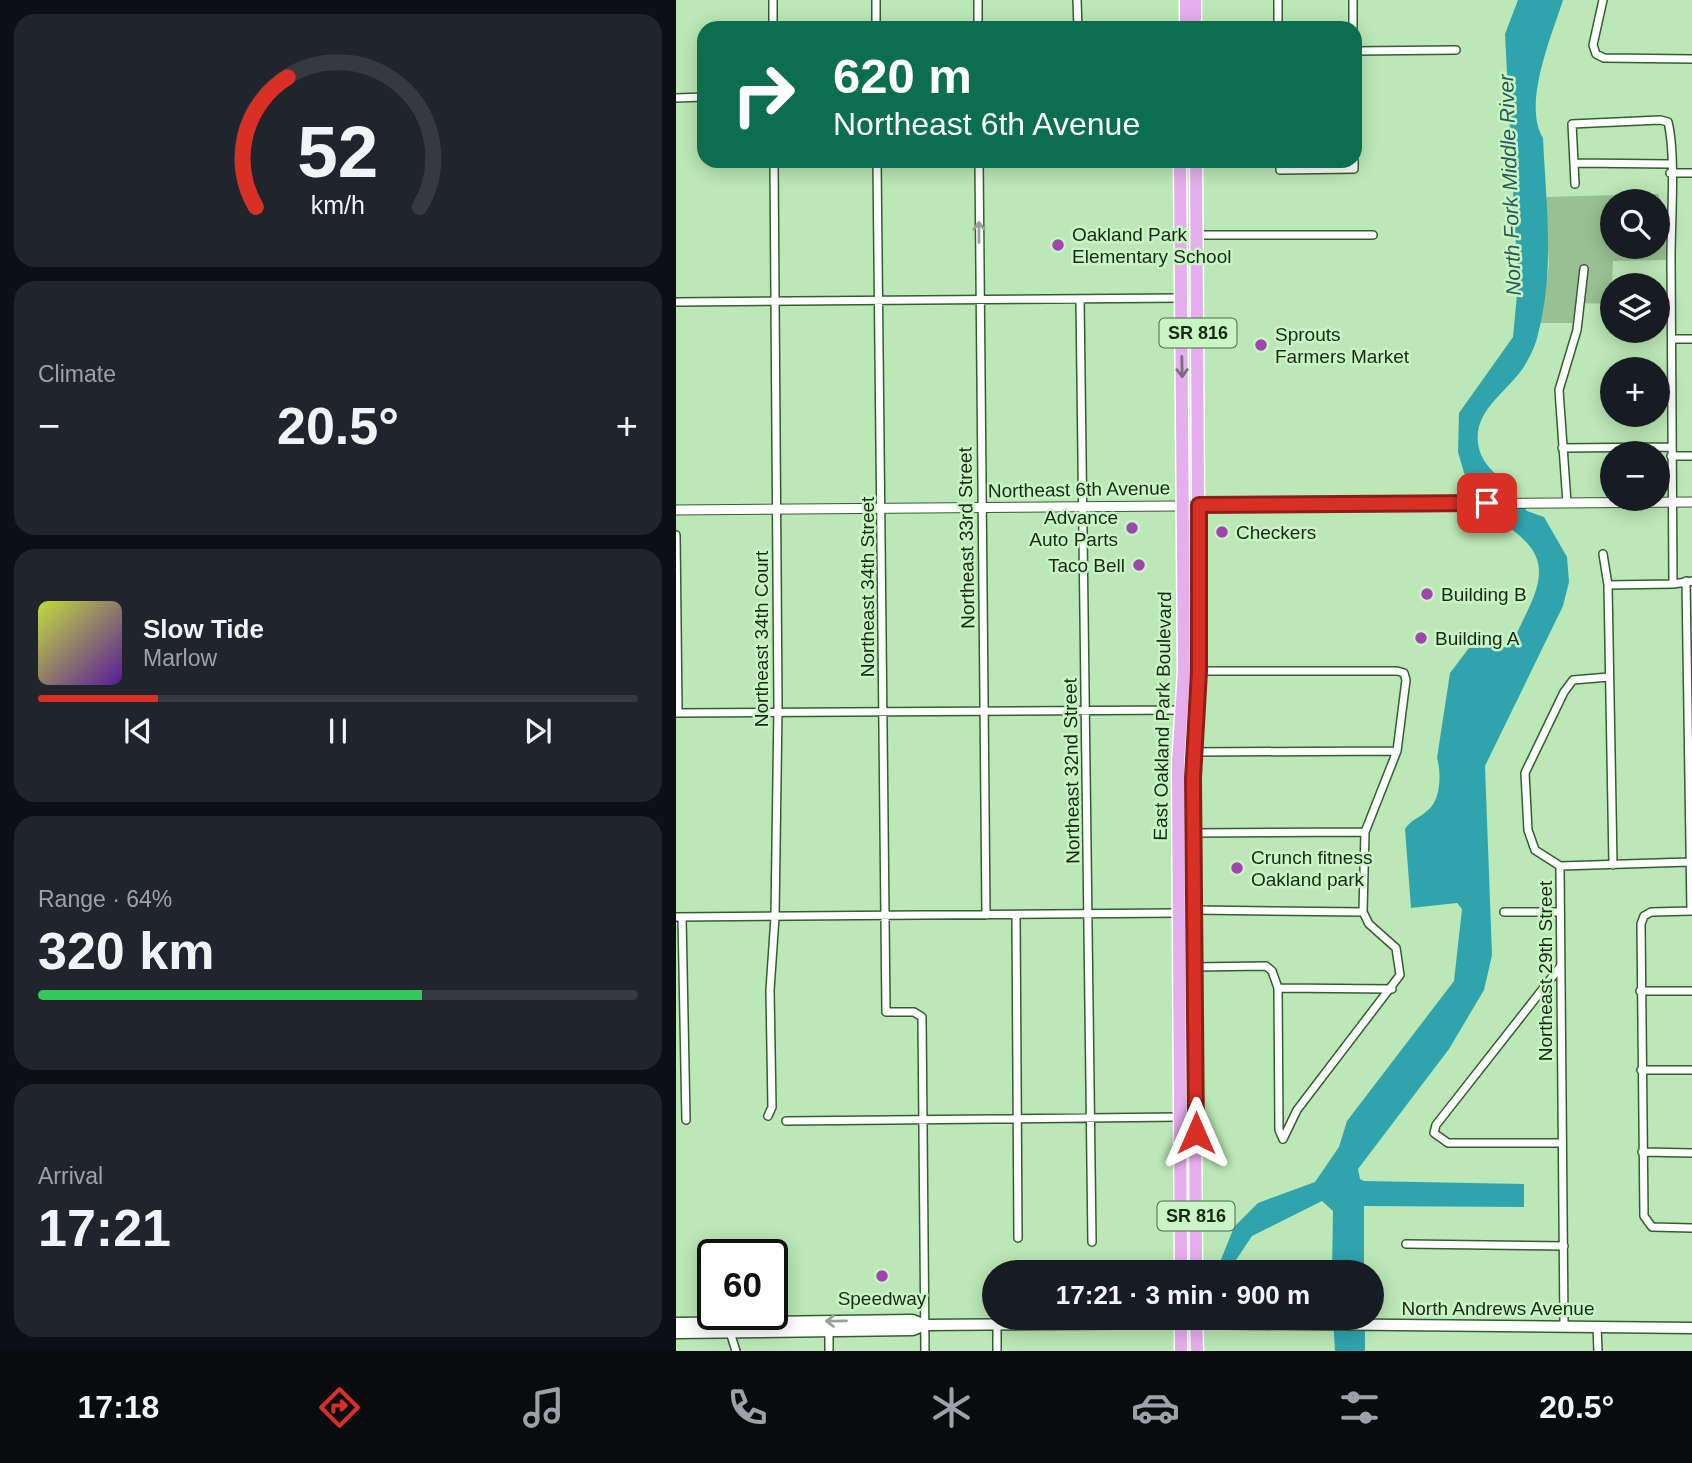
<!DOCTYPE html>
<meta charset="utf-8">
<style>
:root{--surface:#171b24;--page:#20242c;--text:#f1f3f6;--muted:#9ea1a6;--line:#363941;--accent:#d93025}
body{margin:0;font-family:Helvetica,sans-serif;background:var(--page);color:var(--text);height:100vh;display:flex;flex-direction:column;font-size:26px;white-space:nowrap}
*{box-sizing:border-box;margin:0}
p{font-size:23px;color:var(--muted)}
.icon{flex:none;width:38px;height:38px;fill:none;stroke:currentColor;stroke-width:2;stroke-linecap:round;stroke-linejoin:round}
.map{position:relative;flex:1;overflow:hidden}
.panel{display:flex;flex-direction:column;gap:14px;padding:14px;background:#0d0f14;width:676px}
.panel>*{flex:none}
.hud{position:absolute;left:21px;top:21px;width:665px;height:147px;border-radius:21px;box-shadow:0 4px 18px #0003;background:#0b6e4f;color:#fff;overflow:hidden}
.controls{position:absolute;left:924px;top:189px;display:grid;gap:14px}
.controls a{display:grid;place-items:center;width:70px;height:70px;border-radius:50%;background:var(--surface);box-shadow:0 4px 18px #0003;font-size:35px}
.speed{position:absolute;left:21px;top:1239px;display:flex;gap:14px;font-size:35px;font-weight:700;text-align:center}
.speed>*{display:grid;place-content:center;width:91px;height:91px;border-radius:50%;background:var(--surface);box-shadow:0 4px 18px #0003;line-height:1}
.speed .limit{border:4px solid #111;border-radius:10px;background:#fff;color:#111}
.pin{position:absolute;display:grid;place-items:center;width:60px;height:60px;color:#fff;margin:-30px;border-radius:14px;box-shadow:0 4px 10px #0006}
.me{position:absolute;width:77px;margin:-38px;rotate:0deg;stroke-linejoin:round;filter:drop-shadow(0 0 5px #0008)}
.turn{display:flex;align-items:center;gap:24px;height:147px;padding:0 21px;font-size:32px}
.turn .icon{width:91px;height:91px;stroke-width:2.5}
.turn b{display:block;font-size:49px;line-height:60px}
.big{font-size:52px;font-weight:800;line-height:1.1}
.panel .widget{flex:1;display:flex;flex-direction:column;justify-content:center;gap:10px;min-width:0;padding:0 24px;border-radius:21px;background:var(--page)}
.panel .dial{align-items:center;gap:0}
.dial svg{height:182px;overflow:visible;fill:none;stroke:var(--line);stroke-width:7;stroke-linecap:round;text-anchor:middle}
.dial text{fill:var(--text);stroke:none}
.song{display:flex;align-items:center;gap:21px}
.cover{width:84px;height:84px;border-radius:10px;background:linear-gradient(135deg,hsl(70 70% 55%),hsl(270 70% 35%))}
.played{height:7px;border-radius:4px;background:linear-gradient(90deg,var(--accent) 20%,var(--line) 20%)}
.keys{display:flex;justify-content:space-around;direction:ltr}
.heat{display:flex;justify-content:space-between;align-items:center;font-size:38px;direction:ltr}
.charge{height:10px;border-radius:5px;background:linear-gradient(90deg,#34c759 64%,var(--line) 0)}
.trip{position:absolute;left:306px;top:1260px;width:402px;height:70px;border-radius:35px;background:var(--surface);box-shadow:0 4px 18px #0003;font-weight:800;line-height:70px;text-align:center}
.tab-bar{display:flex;height:112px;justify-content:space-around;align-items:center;background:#090b0e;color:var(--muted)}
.tab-bar .icon{width:49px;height:49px}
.tab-bar .on{color:var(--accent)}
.tab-bar b{font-size:32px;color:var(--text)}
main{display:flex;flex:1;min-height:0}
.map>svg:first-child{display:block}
.green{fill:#98c093;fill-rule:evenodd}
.water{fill:#30a4ad}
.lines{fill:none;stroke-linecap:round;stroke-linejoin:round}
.minor-casing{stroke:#355d32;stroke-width:10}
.tertiary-casing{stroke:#355d32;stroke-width:11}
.secondary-casing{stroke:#355d32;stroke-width:13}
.primary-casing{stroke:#fff;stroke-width:15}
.minor{stroke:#fff;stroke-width:7}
.tertiary{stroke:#fff;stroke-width:9}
.secondary{stroke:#fff;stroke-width:10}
.primary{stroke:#e5aeec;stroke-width:12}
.oneway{stroke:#979f96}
.oneway2{stroke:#7e6c81}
.route-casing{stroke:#8d1f18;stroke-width:18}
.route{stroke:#d93025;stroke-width:12}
.poi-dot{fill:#a044ae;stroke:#c8f5c3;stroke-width:2.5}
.labels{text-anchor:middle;stroke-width:5;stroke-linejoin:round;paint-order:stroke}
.shield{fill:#c8f5c3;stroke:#4d664a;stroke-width:2}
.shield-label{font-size:18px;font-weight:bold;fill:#182916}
.poi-label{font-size:19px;fill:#182916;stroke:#c8f5c3;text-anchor:start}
.street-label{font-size:19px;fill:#182916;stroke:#c8f5c3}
.water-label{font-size:21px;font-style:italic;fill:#29595c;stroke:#c8f5c3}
</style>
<main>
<section class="panel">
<div class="widget dial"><svg viewBox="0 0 100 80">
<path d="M14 69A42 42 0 1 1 86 69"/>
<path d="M14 69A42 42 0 0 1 28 12" stroke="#d93025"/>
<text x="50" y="56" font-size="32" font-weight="700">52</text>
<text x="50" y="72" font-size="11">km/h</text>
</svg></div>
<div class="widget"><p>Climate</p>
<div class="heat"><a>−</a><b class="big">20.5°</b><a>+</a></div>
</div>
<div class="widget">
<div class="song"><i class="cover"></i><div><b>Slow Tide</b><p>Marlow</p></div></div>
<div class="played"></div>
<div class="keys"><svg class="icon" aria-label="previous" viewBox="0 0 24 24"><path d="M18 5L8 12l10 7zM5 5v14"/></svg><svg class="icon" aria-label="pause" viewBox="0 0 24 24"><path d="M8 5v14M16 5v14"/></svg><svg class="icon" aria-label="next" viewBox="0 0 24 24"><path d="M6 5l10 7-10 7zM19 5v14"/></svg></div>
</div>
<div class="widget"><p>Range · 64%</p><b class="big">320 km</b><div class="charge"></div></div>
<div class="widget"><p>Arrival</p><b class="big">17:21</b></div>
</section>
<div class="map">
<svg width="1017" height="1351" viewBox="0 0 1017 1351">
<rect width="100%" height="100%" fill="#bbe8b6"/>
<path class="green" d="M983,194V213L989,215L990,260L937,261L935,304L901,303L897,323H864L873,265L869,197ZM936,201H982V247H936Z"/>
<path class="water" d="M842,0H887C876,35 846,104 867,138C870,204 879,270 862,334C860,345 853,359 847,368C831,392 798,410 802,443C805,467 824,476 840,491L839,497L851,511L868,517L891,557L893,582L887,606L809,766L816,955L808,990L773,1049L682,1169L684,1179L688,1181L848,1184V1207L688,1206V1272H656L657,1211L646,1201L576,1236L552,1272H540L558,1227L582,1203L639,1182L663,1147L671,1121L778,981L786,909L781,903L735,908L729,829C736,818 747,817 755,807C765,796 765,771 761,758L774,673L793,648L830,647C840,638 844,626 850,614C874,566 865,548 821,519L823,511L811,496L799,491L788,473L782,452L783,413L837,337L842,284L829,34Z
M657,1318H689V1351H659Z"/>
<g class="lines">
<g class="minor-casing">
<path id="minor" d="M97,0V28
M200,0V28
M302,0V28
M401,0L402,28
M927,0L917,45L920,54L928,58L1017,59
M602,28V0
M677,28V0
M679,51L780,50
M0,98L28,97
M201,161L210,1012H238L246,1017L249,1351
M303,161L310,915
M604,161V170L678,169V161
M898,163L899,184
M994,164L898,163L896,124L984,120L992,122C1000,155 995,220 995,257C996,366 997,475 997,584
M994,173H1017
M521,235H697
M404,299L416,1242
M0,302L505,298
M996,339H1017
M886,448L995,447
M995,456H1017
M891,503L883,390L901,330L908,269
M0,535L2,713
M927,554L932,585L937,865
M1010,581L1015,911
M932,585L997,584L1017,581
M523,671H721L728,673L730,680L721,751L689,832L687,912L693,924L720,948L724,975L621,1110L607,1139
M933,677L897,680L888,692L849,773L852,830L859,850L884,866L1013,862
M0,713L505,710
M518,752L721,751
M517,833L689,832
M884,866L888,1326
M518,910L687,912
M1017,911L975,912L968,916L965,924L968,1216L976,1227L1017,1228
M828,912H884
M340,915L342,1238
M0,917L503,913
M6,917L10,1120
M518,967L590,966L596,971L602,988L603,1130L607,1139
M884,967L760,1125L758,1133L772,1143H886
M602,988L716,989
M964,991H1017
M965,1070H1017
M92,1116L96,1107L94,990L99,917L102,707L98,161
M110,1121L504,1117
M966,1152L1017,1153
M730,1244L888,1246
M321,1325V1351
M921,1326L922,1351
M53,1329L60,1351
M153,1331V1351"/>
</g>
<g class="tertiary-casing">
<path id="tertiary" d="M0,510L1017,502"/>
</g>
<g class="secondary-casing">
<path id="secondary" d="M0,1323L237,1320L249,1325
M0,1333L237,1330L249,1325L505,1323L1017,1328"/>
</g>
<g class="primary-casing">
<path id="primary" d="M510,0V28
M519,0V28
M504,161L508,671L502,764L505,1272
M520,1272L517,778L523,671L520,161
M505,1318V1351
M520,1318L521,1351"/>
</g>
<use href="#minor" class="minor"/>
<use href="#tertiary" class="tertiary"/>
<use href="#secondary" class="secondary"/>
<use href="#primary" class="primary"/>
</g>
<defs><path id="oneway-shaft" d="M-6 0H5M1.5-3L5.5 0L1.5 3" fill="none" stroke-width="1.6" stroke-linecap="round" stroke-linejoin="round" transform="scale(1.75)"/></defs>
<g class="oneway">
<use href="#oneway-shaft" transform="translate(303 232) rotate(-90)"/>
<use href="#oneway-shaft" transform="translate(160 1321) rotate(179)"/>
</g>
<use class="oneway2" href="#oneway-shaft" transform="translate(506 367) rotate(89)"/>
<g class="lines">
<g class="route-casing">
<path id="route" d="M520,1133L517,778L523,671V505L811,503"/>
</g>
<use href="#route" class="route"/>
</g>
<g class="poi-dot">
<circle cx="382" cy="245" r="7"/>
<circle cx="585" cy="345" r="7"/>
<circle cx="456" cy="528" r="7"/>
<circle cx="546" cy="532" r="7"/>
<circle cx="463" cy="565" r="7"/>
<circle cx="751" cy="594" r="7"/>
<circle cx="745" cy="638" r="7"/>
<circle cx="561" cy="868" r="7"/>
<circle cx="206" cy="1276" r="7"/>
</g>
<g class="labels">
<g class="shield">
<rect x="483.5" y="318.5" width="77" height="29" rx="5"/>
<rect x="481.5" y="1201.5" width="77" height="29" rx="5"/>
</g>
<g class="shield-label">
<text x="522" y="339">SR 816</text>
<text x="520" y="1222">SR 816</text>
</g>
<g class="poi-label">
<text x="396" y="241">Oakland Park<tspan x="396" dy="22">Elementary School</tspan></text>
<text x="599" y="341">Sprouts<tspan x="599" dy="22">Farmers Market</tspan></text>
<text x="442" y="524" text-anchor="end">Advance<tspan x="442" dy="22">Auto Parts</tspan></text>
<text x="560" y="539">Checkers</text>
<text x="449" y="572" text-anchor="end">Taco Bell</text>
<text x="765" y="601">Building B</text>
<text x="759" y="645">Building A</text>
<text x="575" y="864">Crunch fitness<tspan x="575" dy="22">Oakland park</tspan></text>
<text x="206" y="1305" text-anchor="middle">Speedway</text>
</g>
<g class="street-label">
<text transform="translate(403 489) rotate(-1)" y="7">Northeast 6th Avenue</text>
<text transform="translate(290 538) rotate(-91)" y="7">Northeast 33rd Street</text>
<text transform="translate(191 587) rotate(-90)" y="7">Northeast 34th Street</text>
<text transform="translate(85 639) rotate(-90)" y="7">Northeast 34th Court</text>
<text transform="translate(486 716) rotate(-89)" y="7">East Oakland Park Boulevard</text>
<text transform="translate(395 771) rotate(-91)" y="7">Northeast 32nd Street</text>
<text transform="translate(869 971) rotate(-90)" y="7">Northeast 29th Street</text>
<text x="822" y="1315">North Andrews Avenue</text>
</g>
<g class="water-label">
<text transform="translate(834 185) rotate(-92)" y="7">North Fork Middle River</text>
</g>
</g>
</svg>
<div class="controls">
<a><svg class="icon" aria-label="search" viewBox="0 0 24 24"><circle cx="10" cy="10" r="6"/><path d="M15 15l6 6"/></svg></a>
<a><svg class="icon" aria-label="layers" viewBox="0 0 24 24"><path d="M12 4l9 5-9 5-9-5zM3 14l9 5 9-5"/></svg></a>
<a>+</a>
<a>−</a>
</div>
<div class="speed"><div class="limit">60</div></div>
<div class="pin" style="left:811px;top:503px;background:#d93025"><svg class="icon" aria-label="arrive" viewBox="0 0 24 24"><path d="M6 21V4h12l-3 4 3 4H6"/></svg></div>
<svg class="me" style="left:520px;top:1133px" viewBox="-20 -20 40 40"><path d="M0-17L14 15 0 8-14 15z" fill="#d93025" stroke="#fff" stroke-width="4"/></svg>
<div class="trip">17:21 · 3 min · 900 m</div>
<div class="hud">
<div class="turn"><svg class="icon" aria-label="right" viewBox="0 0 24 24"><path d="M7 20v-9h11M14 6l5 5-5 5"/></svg><div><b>620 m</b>Northeast 6th Avenue</div></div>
</div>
</div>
</main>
<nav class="tab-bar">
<b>17:18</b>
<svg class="icon on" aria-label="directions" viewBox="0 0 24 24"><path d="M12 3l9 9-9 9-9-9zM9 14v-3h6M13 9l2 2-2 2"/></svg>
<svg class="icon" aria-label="music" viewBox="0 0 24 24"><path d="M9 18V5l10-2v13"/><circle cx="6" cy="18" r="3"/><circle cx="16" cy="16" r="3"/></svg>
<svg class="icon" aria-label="phone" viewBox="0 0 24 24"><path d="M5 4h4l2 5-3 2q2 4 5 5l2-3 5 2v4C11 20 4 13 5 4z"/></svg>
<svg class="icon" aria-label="climate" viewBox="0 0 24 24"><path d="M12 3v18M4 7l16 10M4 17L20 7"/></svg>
<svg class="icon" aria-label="car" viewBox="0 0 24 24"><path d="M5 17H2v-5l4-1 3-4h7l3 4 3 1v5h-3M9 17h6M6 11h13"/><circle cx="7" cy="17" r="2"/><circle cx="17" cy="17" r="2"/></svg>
<svg class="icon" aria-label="filters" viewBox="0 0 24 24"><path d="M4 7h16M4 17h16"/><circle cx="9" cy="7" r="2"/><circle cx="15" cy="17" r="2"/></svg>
<b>20.5°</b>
</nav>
